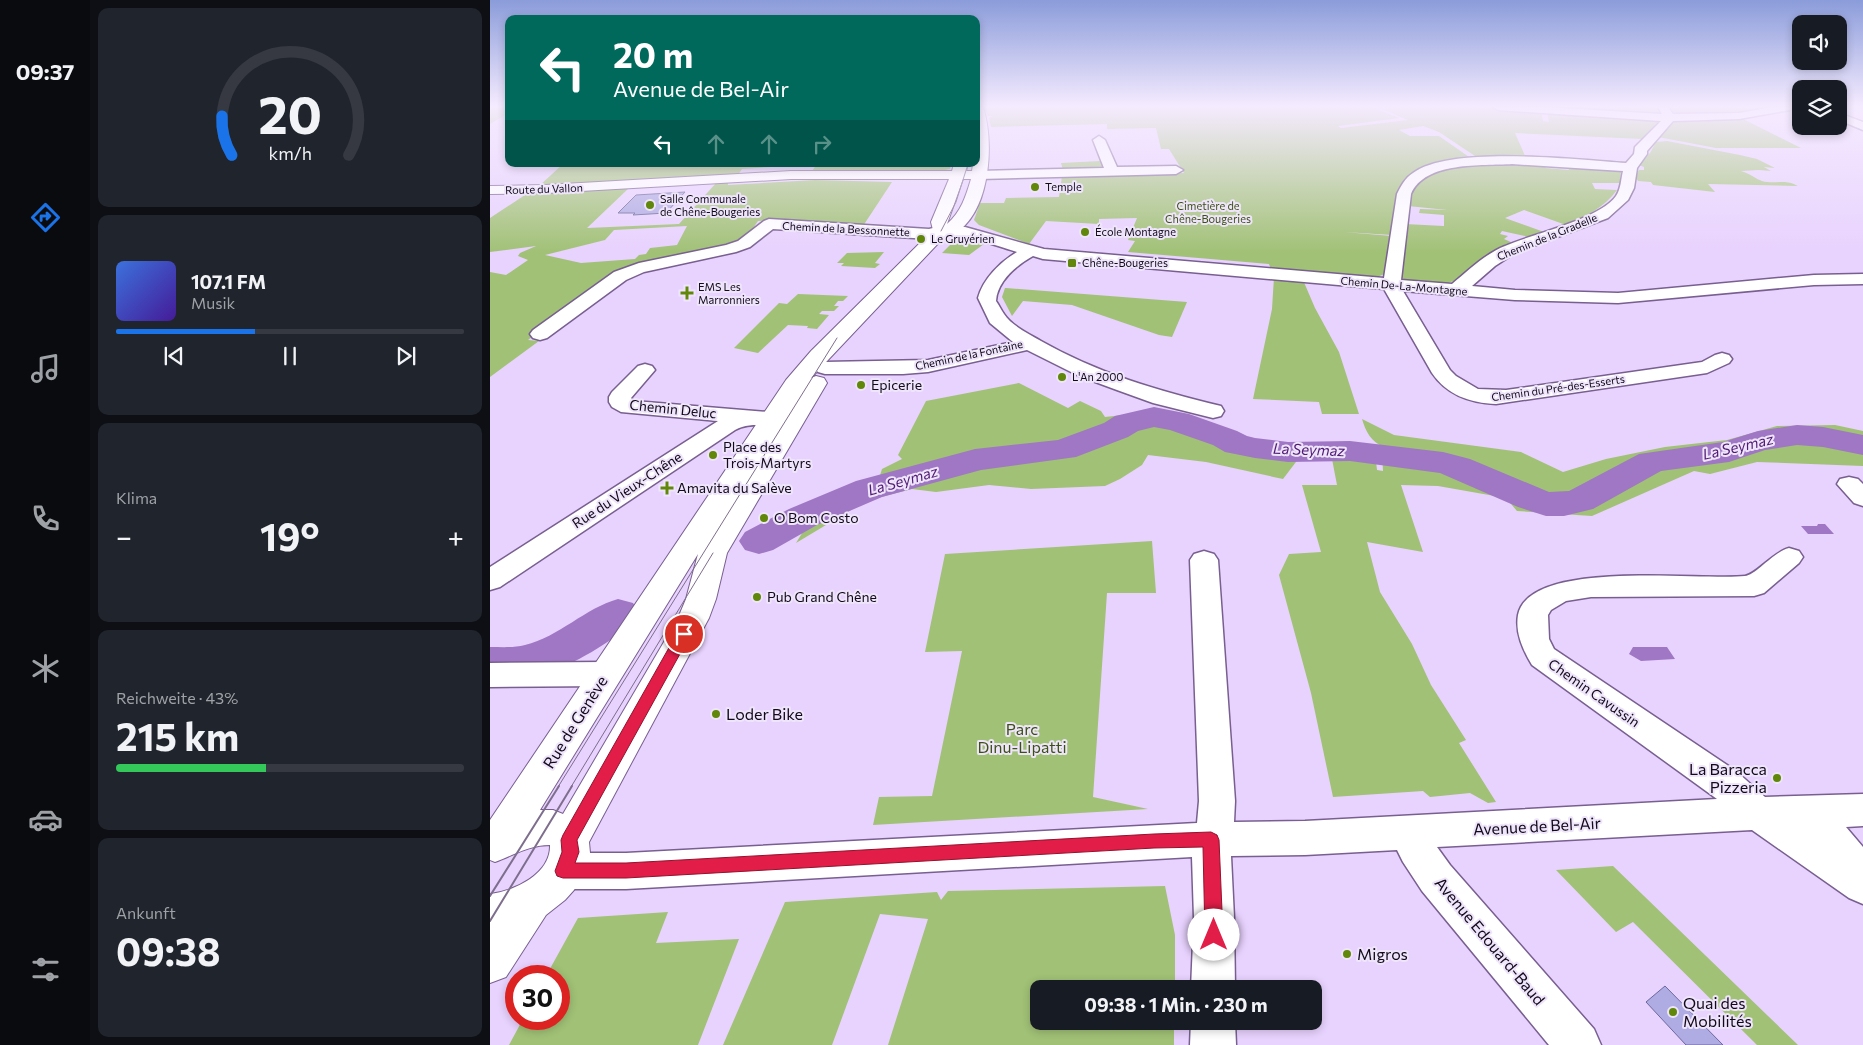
<!DOCTYPE html>
<html lang="de">
<meta charset="utf-8">
<style>
:root{--surface:#171b24;--page:#20242c;--text:#f1f3f6;--muted:#9ea1a6;--line:#363941;--accent:#1a73e8}
body{margin:0;font-family:Commissioner,sans-serif;background:var(--page);color:var(--text);height:100vh;display:flex;flex-direction:column;font-size:19px;white-space:nowrap}
*{box-sizing:border-box;margin:0}
p{font-size:16px;color:var(--muted)}
.icon{flex:none;width:28px;height:28px;fill:none;stroke:currentColor;stroke-width:2;stroke-linecap:round;stroke-linejoin:round}
.map{position:relative;flex:1;overflow:hidden}
.details{display:flex;flex-direction:column;gap:8px;padding:8px;background:#0d0f14;width:400px}
.details>*{flex:none}
.guide{position:absolute;left:15px;top:15px;width:475px;height:152px;border-radius:10px;box-shadow:0 2px 8px #0003;background:#00695c;color:#fff;overflow:hidden}
.buttons{position:absolute;left:1302px;top:15px;display:grid;gap:10px}
.buttons a{display:grid;place-items:center;width:55px;height:55px;border-radius:10px;background:var(--surface);box-shadow:0 2px 8px #0003;font-size:25px}
.speed{position:absolute;left:15px;top:965px;display:flex;gap:10px;font-size:25px;font-weight:700;text-align:center}
.speed>*{display:grid;place-content:center;width:65px;height:65px;border-radius:50%;background:var(--surface);box-shadow:0 2px 8px #0003;line-height:1}
.speed .limit{border:8px solid #d22;background:#fff;color:#111}
.pin{position:absolute;display:grid;place-items:center;width:42px;height:42px;color:#fff;margin:-21px;border:2px solid #fff;border-radius:50%;box-shadow:0 1px 5px #0007}
.me{position:absolute;width:55px;margin:-28px;rotate:0deg;stroke-linejoin:round;filter:drop-shadow(0 0 4px #0008)}
.turn{display:flex;align-items:center;gap:18px;height:105px;padding:0 25px;font-size:22px}
.turn .icon{width:65px;height:65px;stroke-width:2.5}
.turn b{display:block;font-size:35px;line-height:42px}
.lanes{display:flex;align-items:center;height:48px;padding:0 25px;background:#0003;justify-content:center;gap:25px;direction:ltr}
.lanes .off{opacity:.35}
.big{font-size:38px;font-weight:700;line-height:1.1}
.details .card{flex:1;display:flex;flex-direction:column;justify-content:center;gap:8px;min-width:0;padding:0 18px;border-radius:10px;background:var(--page)}
.details .dial{align-items:center;gap:0}
.dial svg{height:130px;overflow:visible;fill:none;stroke:var(--line);stroke-width:7;stroke-linecap:round;text-anchor:middle}
.dial text{fill:var(--text);stroke:none}
.song{display:flex;align-items:center;gap:15px}
.cover{width:60px;height:60px;border-radius:8px;background:linear-gradient(135deg,hsl(220 70% 55%),hsl(260 70% 35%))}
.played{height:5px;border-radius:2px;background:linear-gradient(90deg,var(--accent) 40%,var(--line) 40%)}
.keys{display:flex;justify-content:space-around;direction:ltr}
.heat{display:flex;justify-content:space-between;align-items:center;font-size:28px;direction:ltr}
.charge{height:8px;border-radius:4px;background:linear-gradient(90deg,#34c759 43%,var(--line) 0)}
.trip{position:absolute;left:540px;top:980px;width:292px;height:50px;border-radius:10px;background:var(--surface);box-shadow:0 2px 8px #0003;font-weight:700;line-height:50px;text-align:center}
main{display:flex;flex:1;min-height:0}
.menu{display:flex;flex-direction:column;width:90px;justify-content:space-around;align-items:center;background:#090b0e;color:var(--muted)}
.menu .icon{width:35px;height:35px}
.menu .selected{color:var(--accent)}
.menu b{font-size:22px;color:var(--text)}
.map>svg:first-child{display:block}
.green{fill:#a1c176;fill-rule:evenodd}
.water{fill:#9f77c4}
.lines{fill:none;stroke-linecap:round;stroke-linejoin:round}
.river{fill:#9f77c4;fill-rule:evenodd}
.building{fill:#afabe3;stroke:#6d699c}
.minor-casing{stroke:#785f90;stroke-width:3}
.major-casing{stroke:#785f90;stroke-width:2}
.minor{fill:#fff;fill-rule:evenodd}
.major{fill:#fff;fill-rule:evenodd}
.tram-far1{stroke:#7e6e8d;stroke-width:1}
.tram{stroke:#7e6e8d;stroke-width:2}
.route{fill:#e11d48;stroke:#92132f}
.poi-dot{fill:#60860a;stroke:#efe5fb;stroke-width:2}
.labels{text-anchor:middle;stroke-width:4;stroke-linejoin:round;paint-order:stroke}
.far-poi-label{font-size:11px;fill:#13091b;stroke:#efe5fb;text-anchor:start}
.far-street-label{font-size:11px;fill:#13091b;stroke:#efe5fb}
.far-park-label{font-size:11px;fill:#3b5013;stroke:#efe5fb}
.poi-label{font-size:14px;fill:#13091b;stroke:#efe5fb;text-anchor:start}
.street-label{font-size:14px;fill:#13091b;stroke:#efe5fb}
.water-label{font-size:15px;font-style:italic;fill:#511a76;stroke:#efe5fb}
.near-poi-label{font-size:16px;fill:#13091b;stroke:#efe5fb;text-anchor:start}
.near-street-label{font-size:16px;fill:#13091b;stroke:#efe5fb}
.near-park-label{font-size:16px;fill:#3b5013;stroke:#efe5fb}
</style>
<main>
<nav class="menu">
<b>09:37</b>
<svg class="icon selected" aria-label="directions" viewBox="0 0 24 24"><path d="M12 3l9 9-9 9-9-9zM9 14v-3h6M13 9l2 2-2 2"/></svg>
<svg class="icon" aria-label="music" viewBox="0 0 24 24"><path d="M9 18V5l10-2v13"/><circle cx="6" cy="18" r="3"/><circle cx="16" cy="16" r="3"/></svg>
<svg class="icon" aria-label="phone" viewBox="0 0 24 24"><path d="M5 4h4l2 5-3 2q2 4 5 5l2-3 5 2v4C11 20 4 13 5 4z"/></svg>
<svg class="icon" aria-label="climate" viewBox="0 0 24 24"><path d="M12 3v18M4 7l16 10M4 17L20 7"/></svg>
<svg class="icon" aria-label="car" viewBox="0 0 24 24"><path d="M5 17H2v-5l4-1 3-4h7l3 4 3 1v5h-3M9 17h6M6 11h13"/><circle cx="7" cy="17" r="2"/><circle cx="17" cy="17" r="2"/></svg>
<svg class="icon" aria-label="filters" viewBox="0 0 24 24"><path d="M4 7h16M4 17h16"/><circle cx="9" cy="7" r="2"/><circle cx="15" cy="17" r="2"/></svg>
</nav>
<section class="details">
<div class="card dial"><svg viewBox="0 0 100 80">
<path d="M14 69A42 42 0 1 1 86 69"/>
<path d="M14 69A42 42 0 0 1 8 45" stroke="#1a73e8"/>
<text x="50" y="56" font-size="32" font-weight="700">20</text>
<text x="50" y="72" font-size="11">km/h</text>
</svg></div>
<div class="card">
<div class="song"><i class="cover"></i><div><b>107.1 FM</b><p>Musik</p></div></div>
<div class="played"></div>
<div class="keys"><svg class="icon" aria-label="previous" viewBox="0 0 24 24"><path d="M18 5L8 12l10 7zM5 5v14"/></svg><svg class="icon" aria-label="pause" viewBox="0 0 24 24"><path d="M8 5v14M16 5v14"/></svg><svg class="icon" aria-label="next" viewBox="0 0 24 24"><path d="M6 5l10 7-10 7zM19 5v14"/></svg></div>
</div>
<div class="card"><p>Klima</p>
<div class="heat"><a>−</a><b class="big">19°</b><a>+</a></div>
</div>
<div class="card"><p>Reichweite · 43%</p><b class="big">215 km</b><div class="charge"></div></div>
<div class="card"><p>Ankunft</p><b class="big">09:38</b></div>
</section>
<div class="map">
<svg width="1373" height="1045" viewBox="0 0 1373 1045">
<rect width="100%" height="100%" fill="#e8d2fe"/>
<path class="green" d="M0,107H19V114L15,115L0,124Z
M494,107H881L909,118L848,126L851,128L918,120L887,107H984L1051,111L1053,121L1059,122L1057,112L1169,121L1152,139L1025,133L1036,158H988L949,132L933,126L909,130L920,136H949L982,159L925,173C903,185 905,213 902,235L854,232L902,236L895,274L884,278L789,269L780,267L779,264L638,252L645,241L638,240L647,218L609,219V224L556,221L539,244L489,225L484,220L490,203H514L516,198L569,197L572,176L694,173L679,149H671L666,128L617,129V124L501,127L499,118L502,116H498Z
M1028,107H1168L1172,113L1169,115L1077,109L1075,107Z
M1180,107H1289C1258,113 1216,121 1185,114Z
M1251,118L1311,148H1226L1168,137L1182,120Z
M1177,141L1250,155L1267,159L1285,168L1274,167L1281,171L1269,170L1251,171C1259,173 1266,179 1272,181C1286,185 1294,178 1308,186L1218,184L1225,192L1163,185L1161,182L1148,181L1145,176L1149,170H1154V167L1149,165L1160,153L1166,142Z
M610,161L613,168L573,170L571,163Z
M1052,162L1056,168L1079,170L1078,168H1085L1084,165L1123,167L1131,171L1130,183H1102L1105,189L1127,190C1114,208 1096,216 1076,225L1034,210L1015,218L1054,232L1039,237L1012,231L1010,234L1018,236L1014,239L1023,243C1000,253 982,276 958,283C950,285 942,283 934,283C925,282 916,283 909,276L915,224L954,226V215L929,213L930,209L957,210L918,206C920,193 925,181 937,174C960,159 1024,163 1052,162Z
M73,164H283L281,167L252,169L248,175L49,186Z
M327,164H461L460,169L445,172L322,171Z
M325,180L402,182L373,226L287,220L268,221L259,234L238,248L141,265L113,283L38,340L49,341L0,377V272L16,275L38,260L28,256L30,253L46,246L0,252V218L38,193L139,188L97,228L189,224L227,182H238V185ZM197,226L187,245L160,248L156,254L149,255L145,259L91,263L55,255L115,240L124,230Z
M469,238L479,239L494,244L479,255L452,253L465,240Z
M394,252L385,263L390,264L385,268L351,266L354,263H347L357,253Z
M784,277L813,280L825,308L849,352L869,414H832L829,402L763,399L782,309Z
M515,288H516L697,302L682,337L669,335L582,305L533,301L522,316L512,297Z
M308,294L358,296L353,301H348L344,306H349L344,311H332L329,314L339,315L327,329L317,328L318,326L298,325L268,353L244,348L289,303L297,304Z
M529,383L578,408L590,401L611,411L615,417L651,413L673,415L718,427L739,438L809,458L793,479L716,462L658,455L652,465L630,479L615,486L541,489L499,485L446,492L422,489L376,501L306,543L319,522L386,488L392,469L412,459L408,455L436,401Z
M872,419L904,435L1031,452L1073,472L1116,459L1175,447L1237,440L1287,426L1345,425L1373,431V466L1267,462L1220,474L1204,471L1102,516L1027,511L1016,498L948,486L911,485L933,552L877,542L890,592L922,644L941,685L976,740L969,743L1006,802L998,803L980,793L940,797L933,791L843,797L821,693L789,575L799,554L831,552L812,485H847L842,459L886,461L887,470L893,471L892,451H904L896,446L894,447C881,442 876,432 872,419Z
M662,541L666,593H617L603,797L658,809L383,825L389,797L442,796L472,651L435,652L455,554Z
M1123,866L1308,1045H1267L1143,922L1126,932L1066,870Z
M675,886L685,935V989H549V1021H684V1045H398L438,919L390,914L342,1045H233L295,902L447,892L451,900L458,891Z
M178,912L166,943L249,939L208,1045H19L33,1019H69V976H56L88,918Z"/>
<path class="water" d="M1328,524H1335L1344,534H1318L1311,526H1327Z
M1143,647H1177L1185,659L1151,661L1139,654Z"/>
<g class="lines">
<path class="river" d="M664,407L699,414L747,431L757,436L765,438L798,442L860,441L953,452L980,459L1059,492L1079,491L1149,454L1233,442L1268,431L1307,425L1333,427L1373,435V455L1333,447L1307,445L1275,450L1239,462L1171,471L1103,509L1074,516H1056L1028,507L950,473L860,461L798,462L765,458L735,452L723,445L680,430L664,427L648,431L638,437L586,457L491,470L392,497L327,525L283,550L269,554L255,550L249,541L255,532L299,509L366,481L485,449L568,440L614,423L625,416Z
M128,599L143,603L150,614C142,627 131,633 119,641C83,665 43,684 0,681V647C12,647 23,648 35,645C69,637 95,608 128,599Z"/>
</g>
<path class="building" d="M195,192L176,213L143,215L145,213H128L146,195Z
M1175,986L1233,1045H1196L1156,1002Z"/>
<g class="lines">
<g class="minor-casing">
<path id="minor" d="M1003,107H1055L1172,114L1168,107H1178L1183,114L1249,113L1283,107H1306L1300,110L1249,119L1183,121L1157,151V154L1147,168L1144,188L1138,200L1118,218L1025,253L1005,266L982,286L1025,290L1128,293L1324,275L1373,274V284L1324,285L1128,303L1025,300L913,291L960,370L966,376L988,389L1016,390L1212,362L1225,355L1232,353L1239,355L1242,359L1239,363L1217,373L1006,404C980,403 957,395 942,373L894,289L553,259L543,256C527,265 507,281 506,301C509,305 511,310 514,314C522,326 539,334 551,341C607,373 669,391 731,406L734,411L731,416L723,418L663,403L627,390L589,376L537,350L438,372L413,374H335L328,372L325,368L328,364L335,362L438,360L523,342L500,323L488,298C493,279 510,262 527,252C497,243 470,231 439,239L283,229L260,247L246,252L154,272L136,280L57,338L50,340L43,338L40,334L43,330L124,272L149,263L236,245L248,241L274,221L279,219L439,229L451,226L475,227L554,249L894,278L907,194C911,186 915,178 923,173C961,145 1088,160 1136,163L1144,154L1145,147L1171,121L1008,110ZM1022,164L1133,171C1131,179 1131,189 1126,196C1110,219 1042,234 1015,246C995,254 979,270 962,284L911,280L921,194C935,161 992,166 1022,164Z
M1349,113L1373,122V130L1349,120Z
M609,136L615,140L627,167L686,166L693,170L686,174L489,179L482,175L489,171L614,168L603,140Z
M155,364L162,366L165,370L141,398L144,401L289,413L292,418L289,423C274,427 259,422 245,430L10,587L0,590V567L228,421L131,412L122,407L119,402V397L122,392L148,366Z
M1359,477L1368,479L1373,484V506L1364,503L1347,484L1350,479Z
M1299,548L1309,551L1313,557L1309,563L1274,593L1264,596L1101,597L1076,601L1061,610L1058,615L1059,639L1064,649L1246,771L1275,797L1373,794V826L1356,827L1373,847V904L1359,898L1262,830L947,847L960,865L1104,1029L1111,1045H1059L932,891L913,862L907,850L815,855L741,856L744,918L745,989H701L704,918L702,857L136,889H73L59,884L54,871L59,858L73,853H136L707,823L709,801L700,560L704,554L714,551L724,554L728,560L745,801L744,822L815,821L1227,799L1042,665C1033,650 1025,633 1028,615C1039,558 1212,581 1255,576C1266,575 1283,552 1299,548Z
M115,662L126,665L131,674L126,683L115,686L0,687V663Z
M701,1021H745L746,1045H700Z"/>
</g>
<g class="major-casing">
<path id="major" d="M486,107H493C504,140 501,204 471,229C468,232 462,233 457,234L321,378L326,376L334,378L337,383L237,553L226,599L219,618L99,842L100,853L97,865L84,890L75,900L56,915L16,977L0,983V894C24,891 61,874 60,845C39,845 24,855 5,862L0,860V820L296,380L321,351L443,230L441,222L459,179H301L56,193L0,194V186L56,185L301,171H462L464,164H478L476,171H482L483,164H486ZM473,179H481C476,196 471,212 457,224ZM208,554L196,599L188,618L73,814L63,810H50Z"/>
</g>
<use href="#minor" class="minor"/>
<use href="#major" class="major"/>
<path class="tram-far1" d="M451,231L466,202L478,164
M68,787L347,338
M81,787L223,553"/>
<path class="tram" d="M0,896L69,786
M0,921L82,786"/>
</g>
<linearGradient id="sky" x2="0" y2="1"><stop stop-color="#8b9cda"/><stop offset="0.42" stop-color="#f5ebff"/><stop offset="1" stop-color="#f5ebff" stop-opacity="0"/></linearGradient>
<rect width="1373" height="253" fill="url(#sky)"/>
<path class="route" d="M194,629L199,630L201,634L87,840L89,852L85,863H136L664,834L721,832L727,835L729,840L733,935L730,942L724,944L718,942L715,935L713,847L664,848L136,878H73L67,876L65,871L72,852L71,840L73,835L189,630Z"/>
<g class="poi-dot">
<circle cx="545" cy="187" r="5"/>
<circle cx="160" cy="205" r="5"/>
<circle cx="595" cy="232" r="5"/>
<circle cx="431" cy="239" r="5"/>
<rect x="577" y="258" width="10" height="10" rx="2.5"/>
<path d="M194.5 285.5h5v5h5v5h-5v5h-5v-5h-5v-5h5z"/>
<circle cx="572" cy="377" r="5"/>
<circle cx="371" cy="385" r="5"/>
<circle cx="223" cy="455" r="5"/>
<path d="M174.5 480.5h5v5h5v5h-5v5h-5v-5h-5v-5h5z"/>
<circle cx="274" cy="518" r="5"/>
<circle cx="267" cy="597" r="5"/>
<circle cx="226" cy="714" r="5"/>
<circle cx="1287" cy="778" r="5"/>
<circle cx="857" cy="954" r="5"/>
<circle cx="1183" cy="1012" r="5"/>
</g>
<g class="labels">
<g class="far-poi-label">
<text x="555" y="191">Temple</text>
<text x="170" y="203">Salle Communale<tspan x="170" dy="13">de Chêne-Bougeries</tspan></text>
<text x="605" y="236">École Montagne</text>
<text x="441" y="243">Le Gruyérien</text>
<text x="592" y="267">Chêne-Bougeries</text>
<text x="208" y="291">EMS Les<tspan x="208" dy="13">Marronniers</tspan></text>
<text x="582" y="381">L'An 2000</text>
</g>
<g class="far-street-label">
<text transform="translate(54 189) rotate(-2)" y="4">Route du Vallon</text>
<text transform="translate(356 229) rotate(3)" y="4">Chemin de la Bessonnette</text>
<text transform="translate(1057 237) rotate(-22)" y="4">Chemin de la Gradelle</text>
<text transform="translate(914 286) rotate(5)" y="4">Chemin De-La-Montagne</text>
<text transform="translate(479 355) rotate(-12)" y="4">Chemin de la Fontaine</text>
<text transform="translate(1068 388) rotate(-8)" y="4">Chemin du Pré-des-Esserts</text>
</g>
<g class="far-park-label">
<text x="718" y="210">Cimetière de<tspan x="718" dy="13">Chêne-Bougeries</tspan></text>
</g>
<g class="poi-label">
<text x="381" y="390">Epicerie</text>
<text x="233" y="452">Place des<tspan x="233" dy="16">Trois-Martyrs</tspan></text>
<text x="187" y="493">Amavita du Salève</text>
<text x="284" y="523">O Bom Costo</text>
<text x="277" y="602">Pub Grand Chêne</text>
</g>
<g class="street-label">
<text transform="translate(183 409) rotate(6)" y="5">Chemin Deluc</text>
<text transform="translate(137 490) rotate(-33)" y="5">Rue du Vieux-Chêne</text>
<text transform="translate(1104 693) rotate(35)" y="5">Chemin Cavussin</text>
</g>
<g class="water-label">
<text transform="translate(1248 447) rotate(-13)" y="5">La Seymaz</text>
<text transform="translate(819 450) rotate(2)" y="5">La Seymaz</text>
<text transform="translate(413 481) rotate(-16)" y="5">La Seymaz</text>
</g>
<g class="near-poi-label">
<text x="236" y="720">Loder Bike</text>
<text x="1277" y="775" text-anchor="end">La Baracca<tspan x="1277" dy="18">Pizzeria</tspan></text>
<text x="867" y="960">Migros</text>
<text x="1193" y="1009">Quai des<tspan x="1193" dy="18">Mobilités</tspan></text>
</g>
<g class="near-street-label">
<text transform="translate(85 722) rotate(-58)" y="6">Rue de Genève</text>
<text transform="translate(1047 826) rotate(-3)" y="6">Avenue de Bel-Air</text>
<text transform="translate(1000 941) rotate(50)" y="6">Avenue Edouard-Baud</text>
</g>
<g class="near-park-label">
<text x="532" y="735">Parc<tspan x="532" dy="18">Dinu-Lipatti</tspan></text>
</g>
</g>
</svg>
<div class="buttons">
<a><svg class="icon" aria-label="sound" viewBox="0 0 24 24"><path d="M4 9h4l5-4v14l-5-4H4zM17 9q2 3 0 6"/></svg></a>
<a><svg class="icon" aria-label="layers" viewBox="0 0 24 24"><path d="M12 4l9 5-9 5-9-5zM3 14l9 5 9-5"/></svg></a>
</div>
<div class="speed"><div class="limit">30</div></div>
<div class="pin" style="left:194px;top:634px;background:#d93025"><svg class="icon" aria-label="arrive" viewBox="0 0 24 24"><path d="M6 21V4h12l-3 4 3 4H6"/></svg></div>
<svg class="me" style="left:724px;top:935px" viewBox="-20 -20 40 40"><circle r="19" fill="#fff"/><path d="M0-13L10 11 0 6-10 11z" fill="#e11d48"/></svg>
<div class="trip">09:38 · 1 Min. · 230 m</div>
<div class="guide">
<div class="turn"><svg class="icon" aria-label="left" viewBox="0 0 24 24"><path d="M17 20v-9H6M10 6l-5 5 5 5"/></svg><div><b>20 m</b>Avenue de Bel-Air</div></div>
<div class="lanes"><svg class="icon" aria-label="left" viewBox="0 0 24 24"><path d="M17 20v-9H6M10 6l-5 5 5 5"/></svg><svg class="icon off" aria-label="ahead" viewBox="0 0 24 24"><path d="M12 20V5M6 11l6-6 6 6"/></svg><svg class="icon off" aria-label="ahead" viewBox="0 0 24 24"><path d="M12 20V5M6 11l6-6 6 6"/></svg><svg class="icon off" aria-label="right" viewBox="0 0 24 24"><path d="M7 20v-9h11M14 6l5 5-5 5"/></svg></div>
</div>
</div>
</main>
